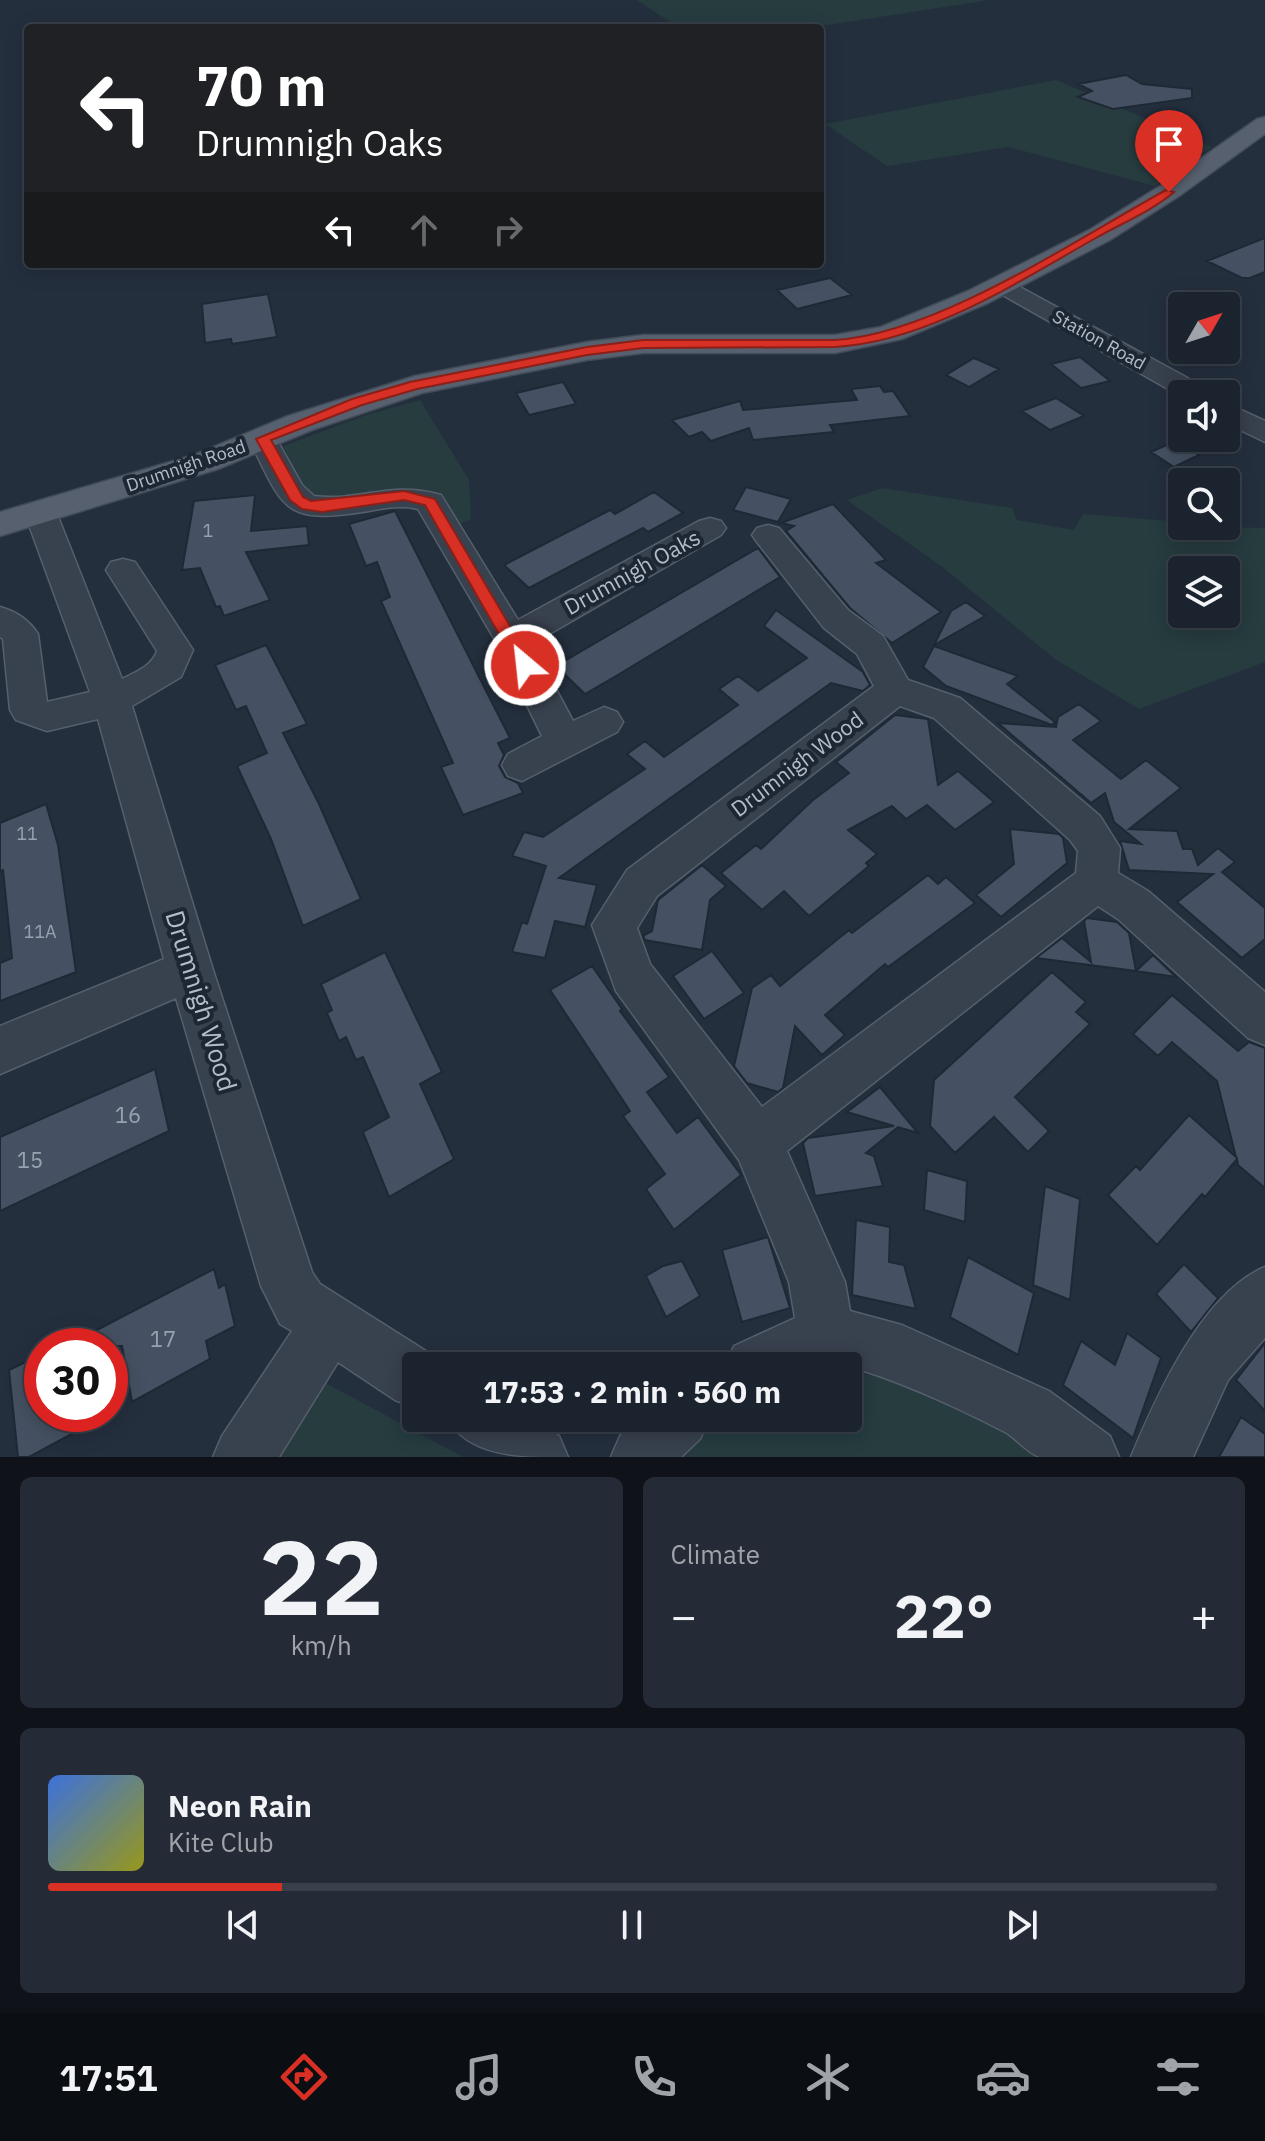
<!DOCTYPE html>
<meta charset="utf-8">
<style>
:root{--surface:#1b232e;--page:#242b36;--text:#f1f3f6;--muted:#a0a4aa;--line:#39404a;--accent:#d93025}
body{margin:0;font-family:"IBM Plex Sans",sans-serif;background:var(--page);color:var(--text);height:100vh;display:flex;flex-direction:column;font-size:30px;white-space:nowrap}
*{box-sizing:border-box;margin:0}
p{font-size:26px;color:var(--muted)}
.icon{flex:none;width:44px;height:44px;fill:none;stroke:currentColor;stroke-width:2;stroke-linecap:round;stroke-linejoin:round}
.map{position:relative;height:1457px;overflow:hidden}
.drawer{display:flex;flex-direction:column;gap:20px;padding:20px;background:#0f1319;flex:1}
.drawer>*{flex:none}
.top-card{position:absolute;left:24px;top:24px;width:800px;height:244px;border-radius:8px;box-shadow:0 4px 20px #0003,0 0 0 2px var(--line);background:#202124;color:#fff;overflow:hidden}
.needle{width:52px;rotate:51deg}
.fabs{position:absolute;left:1168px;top:292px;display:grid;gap:16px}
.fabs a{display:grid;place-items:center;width:72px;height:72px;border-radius:8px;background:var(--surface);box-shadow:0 4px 20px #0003,0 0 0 2px var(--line);font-size:40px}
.speed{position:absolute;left:24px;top:1328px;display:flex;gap:16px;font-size:40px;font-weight:700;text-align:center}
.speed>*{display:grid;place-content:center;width:104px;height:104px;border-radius:50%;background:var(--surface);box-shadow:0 4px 20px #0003,0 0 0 2px var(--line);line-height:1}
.speed .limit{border:12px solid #d22;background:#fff;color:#111}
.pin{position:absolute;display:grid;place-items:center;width:68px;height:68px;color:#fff;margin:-82px -34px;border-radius:50% 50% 50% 0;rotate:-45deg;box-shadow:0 0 8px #0007}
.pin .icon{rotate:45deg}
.me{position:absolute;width:88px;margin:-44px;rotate:332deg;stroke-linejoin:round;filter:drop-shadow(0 0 6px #0008)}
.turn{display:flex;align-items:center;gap:28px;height:168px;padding:0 40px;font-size:36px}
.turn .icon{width:104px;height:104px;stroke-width:2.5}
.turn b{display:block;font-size:56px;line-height:68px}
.lanes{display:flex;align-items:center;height:76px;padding:0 40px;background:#0003;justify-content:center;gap:40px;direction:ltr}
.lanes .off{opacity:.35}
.big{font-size:60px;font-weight:800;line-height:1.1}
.drawer .card{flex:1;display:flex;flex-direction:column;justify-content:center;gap:12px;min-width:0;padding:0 28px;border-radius:12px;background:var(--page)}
.drawer .dial{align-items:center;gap:0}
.dial b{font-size:104px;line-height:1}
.song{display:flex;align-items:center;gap:24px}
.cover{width:96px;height:96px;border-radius:12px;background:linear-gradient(135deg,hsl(220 70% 55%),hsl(60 70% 35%))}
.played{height:8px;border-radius:4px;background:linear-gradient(90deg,var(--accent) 20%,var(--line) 20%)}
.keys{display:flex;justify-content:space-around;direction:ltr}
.heat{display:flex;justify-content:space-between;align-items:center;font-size:44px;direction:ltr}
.drawer .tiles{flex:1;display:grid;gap:20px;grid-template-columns:1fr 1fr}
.card:last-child{grid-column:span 2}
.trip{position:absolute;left:402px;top:1352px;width:460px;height:80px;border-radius:8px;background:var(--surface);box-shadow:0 4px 20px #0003,0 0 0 2px var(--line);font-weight:800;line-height:80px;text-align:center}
.menu{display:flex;height:128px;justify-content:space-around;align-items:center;background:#0b0e12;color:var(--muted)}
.menu .icon{width:56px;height:56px}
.menu .active{color:var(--accent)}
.menu b{font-size:36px;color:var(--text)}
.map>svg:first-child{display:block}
.green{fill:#263c3f;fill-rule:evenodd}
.building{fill:#455162;stroke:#1f2835;stroke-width:2}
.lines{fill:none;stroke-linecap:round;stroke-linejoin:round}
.minor-casing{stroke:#565f6c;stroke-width:3}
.major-casing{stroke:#414a57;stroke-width:3}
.minor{fill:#38414e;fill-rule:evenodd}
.major{fill:#56606e;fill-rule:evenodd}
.route{fill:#d93025;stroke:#8d1f18;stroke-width:2}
.labels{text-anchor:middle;stroke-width:8;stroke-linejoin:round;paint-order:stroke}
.far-street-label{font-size:18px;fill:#b4bcc9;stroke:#1d2633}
.number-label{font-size:18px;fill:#98a1af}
.street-label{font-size:22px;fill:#b4bcc9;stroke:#1d2633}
.near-number-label{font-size:22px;fill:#98a1af}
.near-street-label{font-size:26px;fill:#b4bcc9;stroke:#1d2633}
</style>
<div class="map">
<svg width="1265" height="1457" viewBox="0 0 1265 1457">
<rect width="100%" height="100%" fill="#242f3e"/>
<path class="green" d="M637,0H989L809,28H679Z
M1056,80L1212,147L1155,186L1008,147L887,166L825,124Z
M420,400L469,480L471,519L458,525C451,514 444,497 431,492C399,478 329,520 306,490C296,478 290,460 283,446L366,415Z
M882,488L1012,508L1017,520L1074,530L1083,514L1182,522V526L1265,528V662L1139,709L1055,659L941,566L847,500ZM1226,570V614H1182V570Z
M848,1375H894L1012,1434L1041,1457H679L713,1418H848Z
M320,1380L463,1457H269Z"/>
<path class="building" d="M1126,75L1142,84L1192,89V98L1113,109L1078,97L1092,91L1078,84Z
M1265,238V272L1250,278H1242L1207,261Z
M830,278L852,295L797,309L777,290Z
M268,294L277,337L232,344L231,339L205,343L202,304Z
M1080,357L1110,381L1081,388L1051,364Z
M974,358L999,369L969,387L946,375Z
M563,382L576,404L529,415L516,393Z
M880,386L884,392L893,391L910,416L830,425L834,432L753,440L749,428L711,441L702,432L689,437L672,420L740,401L743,410L857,400L851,389Z
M1056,398L1084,416L1050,430L1022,411Z
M1175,441L1199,455L1174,467L1151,452Z
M746,487L791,499L778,522L733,510Z
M654,492L683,513L648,532L643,528L529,588L504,565L610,510L615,514Z
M255,495L251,531L307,526L309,545L246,552L270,600L224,616L220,606L216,607L200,568L182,570L194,501Z
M833,504L886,560L876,563L941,612L892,643L850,608L786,531L794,526L781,523Z
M395,511L510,738L498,743L504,755L499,766L505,777L518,783L523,793L463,815L441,767L453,763L381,601L390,597L377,562L366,566L349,524Z
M758,548L780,577L616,676L585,694L556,666Z
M966,602L985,616L934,645L951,611Z
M776,610L863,672L870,685L863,691L831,683L559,878L597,885L585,927L555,921L545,958L512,952L522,922L527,924L546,866L512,856L524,832L543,837L645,769L627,754L645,741L664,757L738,705L719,689L738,676L758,691L807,658L764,626Z
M266,645L307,724L283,733L319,804L361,899L303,926L271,839L237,766L267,753L246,706L236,710L215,665Z
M934,646L1018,676L1007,684L1055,722L1052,725L946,686L923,667Z
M1079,704L1101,721L1073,740L1121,779L1146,760L1181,788L1129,829L1177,831L1183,849H1192L1198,865L1218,848L1235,862L1222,872L1265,908V939L1242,958L1177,902L1213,874L1129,870L1120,841L1141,844L1114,822L1105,793L1091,803L998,723L1056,727L1058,717Z
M895,715L928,719L938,785L958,771L994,802L955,830L927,805L906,819L892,806L848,830L877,854L866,863L869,866L809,916L784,891L762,910L721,873L756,845L761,849L813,800L849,773L836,762Z
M46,804L58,845L76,972L0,1001V963L12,958L3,870L0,871V823Z
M1010,829L1059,834L1063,838L1067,863L1001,917L976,895L1014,864Z
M702,865L726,886L710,900L702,950L645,940L643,936L652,931L658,900Z
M928,875L938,884L946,877L975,903L888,967L885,964L825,1015L845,1035L822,1055L795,1026L783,1088L778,1092L747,1083L734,1066L752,988L771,975L780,986L849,930L852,933Z
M1087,918L1117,922L1129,933L1136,971L1036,958L1062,938L1091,962L1084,921Z
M712,951L744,993L704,1019L673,976Z
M385,952L442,1072L420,1084L454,1159L389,1197L363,1132L389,1117L363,1057L356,1060L346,1037L339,1041L327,1013L332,1010L321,984Z
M1153,955L1176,977L1136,971Z
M592,966L622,1009L620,1011L669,1077L647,1092L677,1133L698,1117L741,1175L674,1230L646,1189L665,1174L623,1116L630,1111L550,990Z
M1052,972L1086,1002L1076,1012L1090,1024L1015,1097L1049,1131L1028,1152L994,1117L955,1153L930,1126L934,1080Z
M1172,995L1238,1051L1249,1042L1265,1048V1188L1238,1165L1237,1159L1205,1197L1202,1194L1157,1245L1108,1195L1136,1166L1140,1170L1189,1115L1236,1157L1217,1081L1172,1042L1158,1056L1133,1034Z
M155,1069L169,1131L0,1211V1137Z
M880,1087L918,1133L898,1127L866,1153L874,1156L883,1186L815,1196L803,1143L808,1138L894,1126L847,1112Z
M927,1170L967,1181L965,1222L924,1210Z
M1045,1186L1080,1199L1070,1300L1033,1285Z
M856,1220L890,1227L889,1262L904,1265L916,1309L852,1295Z
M768,1237L790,1308L742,1322L722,1250Z
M968,1257L1034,1293L1018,1355L950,1317Z
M682,1261L700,1296L666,1317L646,1276L663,1266Z
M1184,1264L1218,1298L1191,1332L1156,1294Z
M214,1269L219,1288L225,1284L235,1326L206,1341L210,1359L132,1402L122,1346H66Z
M1127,1333L1161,1358L1133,1438L1063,1385L1081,1341L1115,1365Z
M1265,1343V1411L1236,1380Z
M42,1354V1414H109L29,1457H18L9,1370Z
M1241,1417L1265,1434V1457H1219Z"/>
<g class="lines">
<g class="minor-casing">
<path id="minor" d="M1003,278L1206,388L1210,394H1182V397L994,290L991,285L994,280Z
M1226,403L1265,421V442L1226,423Z
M263,430L273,433L302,485L314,496C361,502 389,480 441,495L518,620L699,521L710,518L721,521L726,528L721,535L532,644L573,721L604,707L617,712L623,722L617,732L522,781L508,776L502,765L508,754L542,736L495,640L418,509C402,505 385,508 369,511C283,525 284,510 249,439L253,433Z
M41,504L52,507L57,514L122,679C136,672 152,666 157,651L106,570L111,562L123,559L135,562L193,650L181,677L132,706L213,970L312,1272L320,1284L437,1358L440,1366H416V1408L395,1400L338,1362L279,1457H213L222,1436L292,1331L280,1324L261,1286L176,998L0,1074V1026L164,959L98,719L47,731L16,720L10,710L3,639L0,637V607C15,611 29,620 38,634L47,702L90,692L25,514L30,507Z
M768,525L779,528L848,610L883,636L908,680L960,698L1100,816L1120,848L1118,873L1148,891L1265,992V1045L1248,1038L1118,919L1098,906L787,1151L845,1282L850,1311L902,1325L1049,1391L1110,1436L1119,1457C1101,1457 1055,1457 1040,1457C1027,1453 1016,1438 1005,1432C973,1415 846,1353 818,1366H725L734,1346L795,1318L789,1282L739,1160L616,991L592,925L627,870L874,686L857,654L824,628L757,542L752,535L757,528ZM900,706L934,718L1070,840L1078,851L1076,873L762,1107L650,964L637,928L657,896Z
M1265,1267V1338L1228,1380L1193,1457H1131C1156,1397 1202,1293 1265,1267Z
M447,1418H532L559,1436L568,1457C519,1457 469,1457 447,1418Z
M635,1418H709L700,1439L681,1457H611L620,1436Z"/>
</g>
<g class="major-casing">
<path id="major" d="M1265,117V134L1179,196L1110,240L988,303L902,339L835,353H643L587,360L422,393L312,430L218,469L0,536V512L194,455L288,416L415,376L587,342L643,335H835L881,327L968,291L1091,229L1173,178L1257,119Z"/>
</g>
<use href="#minor" class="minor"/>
<use href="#major" class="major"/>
</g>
<path class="route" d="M1166,190L1174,192C1152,211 1120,224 1094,239C1016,283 926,342 835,347L643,348L587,355L417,389L362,405L271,440L303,497L311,501L404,491L435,499L533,665L525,671L519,669L425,505L404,500L322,512L302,509L290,500L256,439L352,399L410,382L587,347L643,340H835C936,334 1075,240 1166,190Z"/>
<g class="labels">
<g class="far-street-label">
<text transform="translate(1099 340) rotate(29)" y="6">Station Road</text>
<text transform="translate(186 466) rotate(-19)" y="6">Drumnigh Road</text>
</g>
<g class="number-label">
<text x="208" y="537">1</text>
<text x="27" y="840">11</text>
<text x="40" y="938">11A</text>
</g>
<g class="street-label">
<text transform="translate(632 572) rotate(-29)" y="8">Drumnigh Oaks</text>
<text transform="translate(797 764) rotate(-37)" y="8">Drumnigh Wood</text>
</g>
<g class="near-number-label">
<text x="128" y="1123">16</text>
<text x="30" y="1168">15</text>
<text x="163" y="1347">17</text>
</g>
<g class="near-street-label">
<text transform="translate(201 1001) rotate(73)" y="9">Drumnigh Wood</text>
</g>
</g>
</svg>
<div class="fabs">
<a><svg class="needle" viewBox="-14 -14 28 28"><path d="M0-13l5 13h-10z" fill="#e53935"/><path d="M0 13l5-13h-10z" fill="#a0a4aa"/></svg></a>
<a><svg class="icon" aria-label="sound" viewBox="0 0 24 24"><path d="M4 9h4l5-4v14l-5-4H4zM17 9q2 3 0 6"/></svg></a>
<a><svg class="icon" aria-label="search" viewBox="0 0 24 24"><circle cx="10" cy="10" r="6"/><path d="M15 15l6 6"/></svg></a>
<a><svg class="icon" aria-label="layers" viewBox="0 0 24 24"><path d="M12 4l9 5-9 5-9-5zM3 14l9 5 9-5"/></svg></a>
</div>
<div class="speed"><div class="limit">30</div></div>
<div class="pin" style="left:1169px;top:192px;background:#d93025"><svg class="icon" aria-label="arrive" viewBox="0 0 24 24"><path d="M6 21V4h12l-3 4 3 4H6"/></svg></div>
<svg class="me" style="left:525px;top:665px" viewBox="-20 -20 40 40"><circle r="17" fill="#d93025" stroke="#fff" stroke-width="3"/><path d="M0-11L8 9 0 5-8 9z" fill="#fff"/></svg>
<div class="trip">17:53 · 2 min · 560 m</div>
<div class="top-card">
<div class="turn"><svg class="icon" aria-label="left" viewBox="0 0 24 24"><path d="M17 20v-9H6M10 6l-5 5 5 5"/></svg><div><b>70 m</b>Drumnigh Oaks</div></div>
<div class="lanes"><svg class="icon" aria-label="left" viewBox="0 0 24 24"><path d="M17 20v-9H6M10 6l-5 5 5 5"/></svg><svg class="icon off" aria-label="ahead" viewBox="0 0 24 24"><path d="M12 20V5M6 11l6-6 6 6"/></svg><svg class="icon off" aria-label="right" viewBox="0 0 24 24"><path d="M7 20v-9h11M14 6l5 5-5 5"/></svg></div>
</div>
</div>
<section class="drawer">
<div class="tiles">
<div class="card dial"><b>22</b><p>km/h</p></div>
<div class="card"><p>Climate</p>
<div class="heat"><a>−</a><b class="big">22°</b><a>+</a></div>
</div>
<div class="card">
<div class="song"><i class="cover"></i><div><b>Neon Rain</b><p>Kite Club</p></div></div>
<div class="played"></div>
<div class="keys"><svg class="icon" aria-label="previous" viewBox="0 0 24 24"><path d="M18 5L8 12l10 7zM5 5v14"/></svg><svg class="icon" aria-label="pause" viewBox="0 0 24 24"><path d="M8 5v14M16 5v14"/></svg><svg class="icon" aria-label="next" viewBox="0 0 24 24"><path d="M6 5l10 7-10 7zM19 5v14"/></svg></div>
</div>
</div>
</section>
<nav class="menu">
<b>17:51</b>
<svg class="icon active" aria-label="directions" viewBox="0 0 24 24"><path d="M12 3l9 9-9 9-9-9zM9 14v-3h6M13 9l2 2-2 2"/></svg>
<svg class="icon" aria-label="music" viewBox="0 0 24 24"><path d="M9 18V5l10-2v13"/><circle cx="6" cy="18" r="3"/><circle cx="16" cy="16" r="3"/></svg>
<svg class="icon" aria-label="phone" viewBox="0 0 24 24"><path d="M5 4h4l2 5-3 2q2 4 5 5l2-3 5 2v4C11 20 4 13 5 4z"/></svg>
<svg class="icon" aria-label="climate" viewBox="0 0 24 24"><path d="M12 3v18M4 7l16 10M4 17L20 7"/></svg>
<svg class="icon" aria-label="car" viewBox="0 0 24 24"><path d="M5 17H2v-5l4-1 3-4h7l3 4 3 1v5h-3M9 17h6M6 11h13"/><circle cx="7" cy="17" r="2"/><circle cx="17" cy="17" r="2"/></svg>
<svg class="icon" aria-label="filters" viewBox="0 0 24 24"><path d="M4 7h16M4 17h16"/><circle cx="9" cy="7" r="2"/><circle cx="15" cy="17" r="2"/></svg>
</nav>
